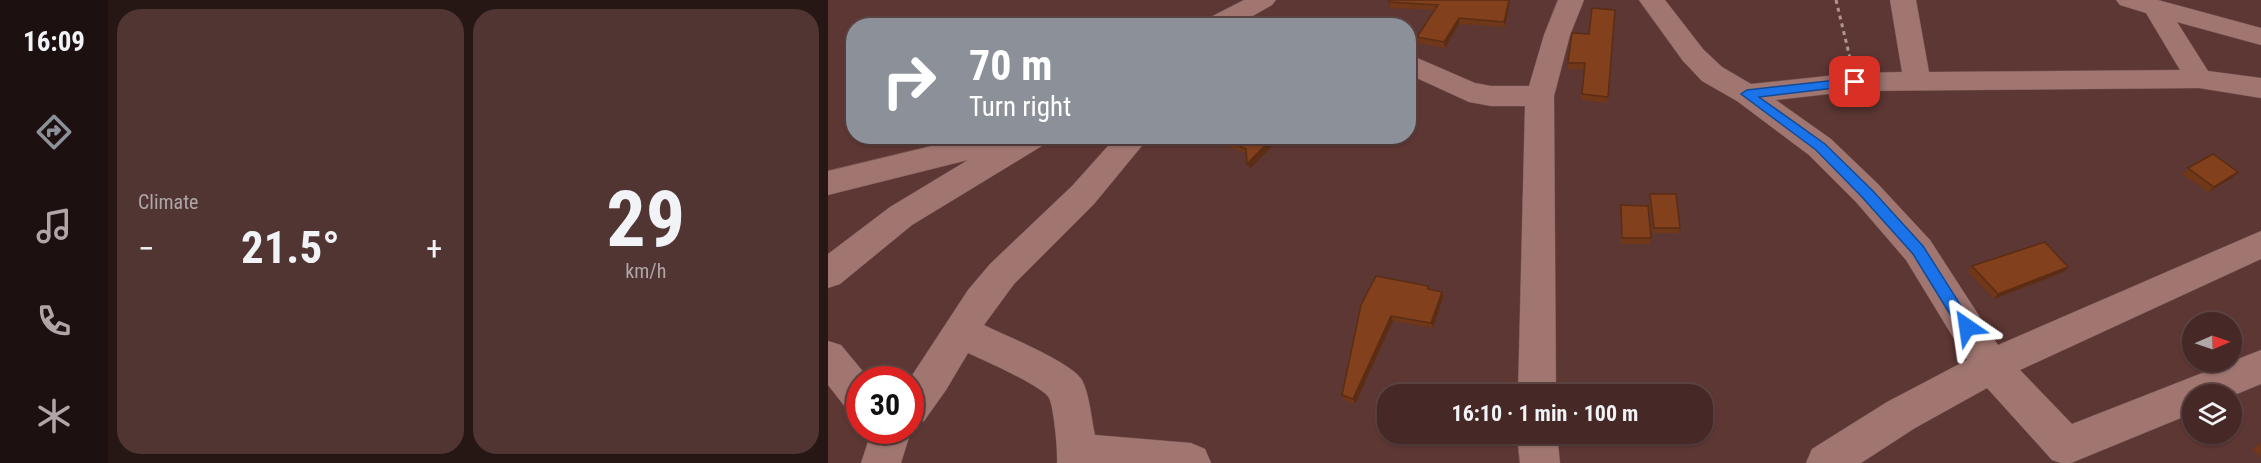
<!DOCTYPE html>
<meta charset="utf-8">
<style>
:root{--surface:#462927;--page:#503533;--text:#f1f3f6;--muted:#b0a6a7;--line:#5e4544;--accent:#8c9099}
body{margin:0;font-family:"Roboto Condensed",sans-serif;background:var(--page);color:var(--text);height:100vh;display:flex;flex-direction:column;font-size:22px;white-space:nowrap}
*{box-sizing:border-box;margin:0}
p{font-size:20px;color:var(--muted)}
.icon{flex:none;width:33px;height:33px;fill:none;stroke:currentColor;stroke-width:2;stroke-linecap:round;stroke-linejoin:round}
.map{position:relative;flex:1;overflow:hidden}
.sheet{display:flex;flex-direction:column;gap:9px;padding:9px;background:#261715;width:720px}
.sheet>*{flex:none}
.top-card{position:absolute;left:18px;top:18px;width:570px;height:126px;border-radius:24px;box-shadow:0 2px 4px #0004,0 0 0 2px var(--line);background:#8c9099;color:#fff;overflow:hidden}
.needle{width:39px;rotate:88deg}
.buttons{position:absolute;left:1354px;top:312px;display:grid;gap:12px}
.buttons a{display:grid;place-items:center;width:60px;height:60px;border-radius:50%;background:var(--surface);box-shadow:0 2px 4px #0004,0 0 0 2px var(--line);font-size:30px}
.speed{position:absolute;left:18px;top:366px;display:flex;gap:12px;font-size:30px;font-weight:700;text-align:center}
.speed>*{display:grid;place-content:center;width:78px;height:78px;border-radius:50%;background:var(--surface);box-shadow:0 2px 4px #0004,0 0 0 2px var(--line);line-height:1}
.speed .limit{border:9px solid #d22;background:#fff;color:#111}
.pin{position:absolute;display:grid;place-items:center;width:51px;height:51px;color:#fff;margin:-26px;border-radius:12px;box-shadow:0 3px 9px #0006}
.me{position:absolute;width:66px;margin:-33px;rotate:328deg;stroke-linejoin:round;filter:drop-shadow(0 0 4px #0008)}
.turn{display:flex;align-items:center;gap:21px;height:126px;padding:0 24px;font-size:27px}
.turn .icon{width:78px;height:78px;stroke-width:2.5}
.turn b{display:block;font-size:42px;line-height:51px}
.big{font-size:45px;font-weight:700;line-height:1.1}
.sheet .widget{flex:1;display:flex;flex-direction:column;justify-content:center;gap:9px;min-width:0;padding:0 21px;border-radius:24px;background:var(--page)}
.sheet .dial{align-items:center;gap:0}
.dial b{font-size:78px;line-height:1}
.heat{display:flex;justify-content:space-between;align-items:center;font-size:33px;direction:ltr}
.sheet .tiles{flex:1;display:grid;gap:9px;grid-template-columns:repeat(2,1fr)}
.trip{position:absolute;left:549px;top:384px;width:336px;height:60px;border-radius:24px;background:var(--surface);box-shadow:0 2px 4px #0004,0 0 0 2px var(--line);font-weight:700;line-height:60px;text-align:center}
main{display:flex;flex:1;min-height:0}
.menu{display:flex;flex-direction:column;width:108px;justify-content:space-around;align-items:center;background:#1c1010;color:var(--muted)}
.menu .icon{width:42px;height:42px}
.menu .current{color:var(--accent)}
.menu b{font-size:27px;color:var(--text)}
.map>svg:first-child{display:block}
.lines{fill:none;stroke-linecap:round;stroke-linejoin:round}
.minor-casing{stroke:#725451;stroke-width:1}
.path{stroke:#b09693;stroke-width:3;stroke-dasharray:4 4;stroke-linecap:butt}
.minor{fill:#a17671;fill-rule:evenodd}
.wall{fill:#703719}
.shaded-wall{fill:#5b2d14}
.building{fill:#82401d;stroke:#5b2d14;stroke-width:1.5}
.route{fill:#1a73e8;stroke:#114b97;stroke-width:1.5}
</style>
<main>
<nav class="menu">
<b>16:09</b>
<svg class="icon current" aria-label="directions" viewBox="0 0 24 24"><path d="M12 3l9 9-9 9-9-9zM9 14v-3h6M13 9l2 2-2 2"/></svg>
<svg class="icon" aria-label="music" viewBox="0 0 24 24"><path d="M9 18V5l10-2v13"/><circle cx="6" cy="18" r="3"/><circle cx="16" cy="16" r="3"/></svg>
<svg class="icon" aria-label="phone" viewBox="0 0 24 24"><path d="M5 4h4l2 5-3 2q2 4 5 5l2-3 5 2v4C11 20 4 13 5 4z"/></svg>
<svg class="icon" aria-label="climate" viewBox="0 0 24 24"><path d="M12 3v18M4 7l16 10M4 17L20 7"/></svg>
</nav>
<section class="sheet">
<div class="tiles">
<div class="widget"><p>Climate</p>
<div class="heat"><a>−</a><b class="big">21.5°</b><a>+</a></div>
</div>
<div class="widget dial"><b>29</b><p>km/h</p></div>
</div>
</section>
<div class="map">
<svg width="1433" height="463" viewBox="0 0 1433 463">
<rect width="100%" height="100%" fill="#5d3734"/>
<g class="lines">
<g class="minor-casing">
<path id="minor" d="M416,0H448L444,5L407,26H373L377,20Z
M730,0H756L742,35L726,96L728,394H690L697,106H663L641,102L580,74V54L647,83L663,86H701L716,35Z
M811,0H837L875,49L894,67L923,84L1027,73L1074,72L1062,0H1088L1101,72L1352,70L1318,13L1292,5L1288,0H1330L1433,28V45L1349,22L1380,71L1433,78V98L1371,88L1027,91L948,100L1003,139L1050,184L1102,240L1170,345L1433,231V259L1192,370L1244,424L1433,350V384L1404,396V394H1365V413L1243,463H1233L1224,460L1159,388L1087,428L1033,463H978L984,449L1059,402L1139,360L1078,260L1028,202L981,155L909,101L874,81L855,61Z
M145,136H221L217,144L84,225L12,284L0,288V254L62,207L140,160L0,195V171Z
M289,136H322L266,204L186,284L156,325C178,336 243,362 254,380C262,396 263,418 267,435L363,443L377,449L383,463H229C230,453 226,407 221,398C215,386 155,360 140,353L118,390L96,421L82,426L81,380L140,290L162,264L244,186Z
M0,341L13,345L42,380H32V413L18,408L0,385Z
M39,430H80L82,434L73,463H33L42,436Z
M689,434H729L732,463H692Z"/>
</g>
<path class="path" d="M1008,0L1022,58"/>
<use href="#minor" class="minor"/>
</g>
<path class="wall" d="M682,0L677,27L631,24L617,48L590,43L589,37L606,10L562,8L561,2Z
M787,10L779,103L753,100L757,69H740V63L761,34Z
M378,136H454L422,169L419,164V154L379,139Z
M1360,168L1410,172L1404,178L1380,192L1354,174Z
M822,194L852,228L851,233H825L821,199Z
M793,205L823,238L822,244H793Z
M1144,266L1236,272L1166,299L1140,272Z
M548,276L600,290L615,297L605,328L565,321L527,404L516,400L514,395Z
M1433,442V457L1424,450Z"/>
<path class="shaded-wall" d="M681,0H682L677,27L676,22Z
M631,18V24L617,48L616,42Z
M446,136H454L422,169L419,164Z
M1410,172L1404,178L1380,192L1386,187Z
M1240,267L1236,272L1166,299L1170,294Z
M614,292L615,297L605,328L603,323Z
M563,316L565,321L527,404L525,399Z"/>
<path class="building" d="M561,0H681L676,22L631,18L616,42L589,37L610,5L561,2Z
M764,8L787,10L780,97L754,94L757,63H740L744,33L761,34Z
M386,136H446L419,164L418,149Z
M1385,154L1410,172L1386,187L1360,168Z
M822,194H848L852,228H826Z
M793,205L820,206L823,238H794Z
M1217,242L1240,267L1170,294L1144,266Z
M548,276L600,286V289L614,292L603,323L563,316L525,399L514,395L533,305Z"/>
<path class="route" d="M1027,78L1031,79V85L931,97L997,144L1044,190L1095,246L1144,323L1146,327L1144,332L1139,334L1133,332L1085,254L1034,197L988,150L913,94L919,90Z"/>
</svg>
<div class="buttons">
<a><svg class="needle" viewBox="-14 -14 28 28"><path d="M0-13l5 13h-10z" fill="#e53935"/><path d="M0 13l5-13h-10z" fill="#b0a6a7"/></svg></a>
<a><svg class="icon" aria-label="layers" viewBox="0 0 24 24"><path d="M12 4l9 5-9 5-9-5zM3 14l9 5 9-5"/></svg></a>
</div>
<div class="speed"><div class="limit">30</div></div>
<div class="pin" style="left:1027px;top:82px;background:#d93025"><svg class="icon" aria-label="arrive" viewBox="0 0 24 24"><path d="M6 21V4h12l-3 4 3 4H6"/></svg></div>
<svg class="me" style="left:1139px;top:327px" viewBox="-20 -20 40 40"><path d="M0-17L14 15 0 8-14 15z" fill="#1a73e8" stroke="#fff" stroke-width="4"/></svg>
<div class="trip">16:10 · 1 min · 100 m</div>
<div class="top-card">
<div class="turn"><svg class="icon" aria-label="right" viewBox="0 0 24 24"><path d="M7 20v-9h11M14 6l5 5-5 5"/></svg><div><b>70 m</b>Turn right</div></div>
</div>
</div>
</main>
